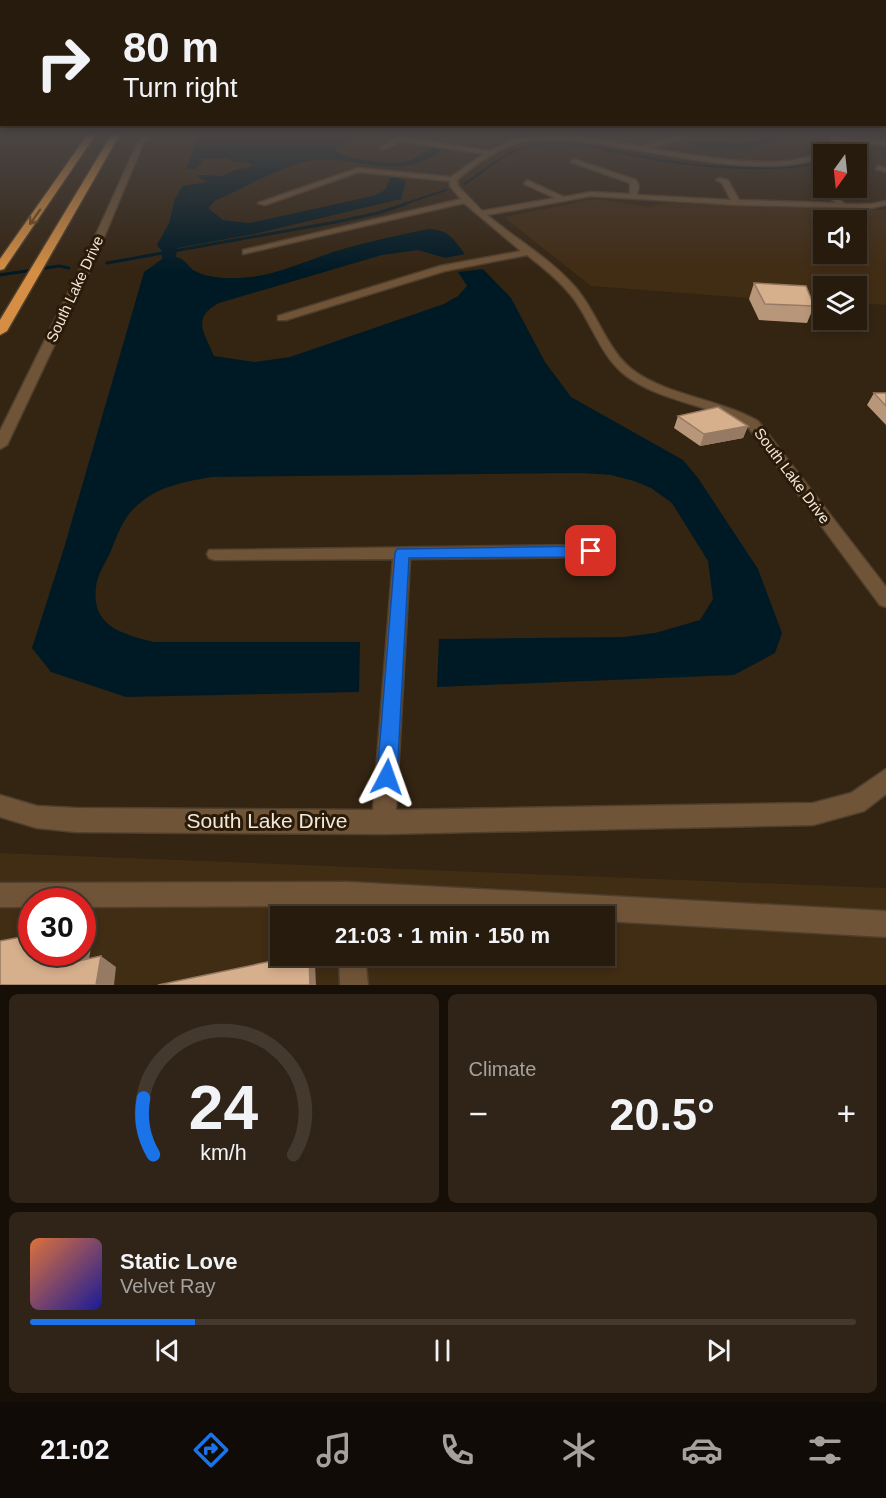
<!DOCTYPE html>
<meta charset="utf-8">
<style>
:root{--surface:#271b0e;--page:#2f2417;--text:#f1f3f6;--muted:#a4a19e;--line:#43392e;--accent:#1a73e8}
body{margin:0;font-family:Helvetica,sans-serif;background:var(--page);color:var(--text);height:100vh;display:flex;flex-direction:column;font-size:22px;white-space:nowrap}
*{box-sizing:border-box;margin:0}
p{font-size:20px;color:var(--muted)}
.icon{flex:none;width:33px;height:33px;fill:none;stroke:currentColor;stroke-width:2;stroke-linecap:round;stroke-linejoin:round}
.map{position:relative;height:985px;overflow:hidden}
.details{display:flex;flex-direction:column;gap:9px;padding:9px;background:#150f08;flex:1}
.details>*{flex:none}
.hud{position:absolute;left:0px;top:0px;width:886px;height:126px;box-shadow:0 3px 9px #0003,0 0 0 2px var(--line);background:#271b0e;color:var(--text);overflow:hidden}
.needle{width:39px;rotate:195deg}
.fabs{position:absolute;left:813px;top:144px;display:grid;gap:12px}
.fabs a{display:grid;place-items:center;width:54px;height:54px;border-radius:0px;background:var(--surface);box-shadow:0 3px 9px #0003,0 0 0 2px var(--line);font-size:30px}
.speed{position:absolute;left:18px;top:888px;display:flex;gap:12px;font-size:30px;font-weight:700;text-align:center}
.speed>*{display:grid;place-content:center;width:78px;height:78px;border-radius:50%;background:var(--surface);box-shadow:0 3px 9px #0003,0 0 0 2px var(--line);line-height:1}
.speed .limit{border:9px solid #d22;background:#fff;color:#111}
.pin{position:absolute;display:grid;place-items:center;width:51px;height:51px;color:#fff;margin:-26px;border-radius:12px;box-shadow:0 3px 9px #0006}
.me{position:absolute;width:66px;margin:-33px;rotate:4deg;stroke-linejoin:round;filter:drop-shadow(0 0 4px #0008)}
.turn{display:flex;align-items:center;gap:21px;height:126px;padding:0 24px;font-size:27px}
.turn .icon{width:78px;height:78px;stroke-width:2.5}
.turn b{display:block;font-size:42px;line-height:51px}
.big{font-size:45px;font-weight:700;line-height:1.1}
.details .card{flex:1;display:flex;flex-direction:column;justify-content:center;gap:9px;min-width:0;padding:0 21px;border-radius:9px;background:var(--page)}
.details .dial{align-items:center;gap:0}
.dial svg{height:156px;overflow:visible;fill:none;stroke:var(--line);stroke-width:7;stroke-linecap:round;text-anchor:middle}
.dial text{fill:var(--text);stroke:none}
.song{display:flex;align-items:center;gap:18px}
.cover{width:72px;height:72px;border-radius:9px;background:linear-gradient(135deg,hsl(20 70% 55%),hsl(240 70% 35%))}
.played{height:6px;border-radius:3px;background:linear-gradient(90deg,var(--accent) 20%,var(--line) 20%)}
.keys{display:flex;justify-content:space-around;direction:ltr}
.heat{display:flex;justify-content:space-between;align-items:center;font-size:33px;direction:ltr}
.details .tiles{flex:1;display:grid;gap:9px;grid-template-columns:1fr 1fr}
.card:last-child{grid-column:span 2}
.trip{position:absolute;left:270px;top:906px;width:345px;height:60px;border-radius:0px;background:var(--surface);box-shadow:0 3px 9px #0003,0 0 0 2px var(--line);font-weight:700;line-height:60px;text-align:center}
.tabs{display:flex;height:96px;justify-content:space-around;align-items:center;background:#100b06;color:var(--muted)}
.tabs .icon{width:42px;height:42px}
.tabs .on{color:var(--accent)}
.tabs b{font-size:27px;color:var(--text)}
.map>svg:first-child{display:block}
.built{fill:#412c14;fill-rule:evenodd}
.water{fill:#001a25}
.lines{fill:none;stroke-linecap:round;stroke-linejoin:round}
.stream-far1{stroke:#001a25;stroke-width:2}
.stream{stroke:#001a25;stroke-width:3}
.street-casing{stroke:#4f3f2e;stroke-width:3}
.highway-casing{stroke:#4f3f2e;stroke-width:3}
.street{fill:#705438;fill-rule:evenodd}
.highway{fill:#d58e43;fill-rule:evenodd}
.wall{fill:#b89679}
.shaded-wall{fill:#967a63}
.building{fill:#d6af8d;stroke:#967a63;stroke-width:1.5}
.oneway{stroke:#774e23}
.route{fill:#1a73e8;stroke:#114b97;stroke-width:1.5}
.labels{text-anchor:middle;stroke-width:6;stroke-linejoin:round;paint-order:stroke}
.far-street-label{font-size:15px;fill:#f2e7db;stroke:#2a1a08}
.near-street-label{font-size:21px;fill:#f2e7db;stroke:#2a1a08}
</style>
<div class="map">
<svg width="886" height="985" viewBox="0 0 886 985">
<rect width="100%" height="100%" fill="#342412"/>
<path class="built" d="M595,199L651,207L663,203L886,210V305L857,303L856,286H824L823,301L800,302L591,286L504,217ZM824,220H856V254H824Z
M0,853L886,888V985H0ZM32,902H82V952H32ZM280,916H604V956H280Z"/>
<path class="water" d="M201,134L243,137L270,134H363L334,150C346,160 393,166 408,161C417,158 424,151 433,148L442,150C399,184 360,155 315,160C286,163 245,188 216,200L208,208L223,220L249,223L373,196L385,190L390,178H399L406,181L401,199L254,234L177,248L176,257C184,258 187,265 193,270C203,276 217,278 229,278C269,280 306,260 343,249C371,241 400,235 428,229C450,230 452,238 465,254L445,258L418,250L382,255L219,303C191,318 204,332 214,356L255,362L290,357L444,304L458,296L467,286L458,272L483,269L511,298L545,362L571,397L683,460L698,478L758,569L782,633L775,653L734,675L437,687L439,639L624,637L655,633L700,620L713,599L708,561L672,503L651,488L634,481L611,475L582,473L212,477C188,481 159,486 140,503C123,516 118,534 110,553C105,563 97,576 96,587C91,627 123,634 154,642H360L359,692L126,697L51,672L32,648L64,548L144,272L162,259V251L157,245L169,223L175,199L182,186L207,182L198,177L199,175L222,176L232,171L253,166L247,162H232L229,158L201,159V164L195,169H186L194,146Z
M772,134H788C776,151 701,153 685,142C713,138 746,152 772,134Z"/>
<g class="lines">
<path class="stream-far1" d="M851,134L854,138
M845,154L850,152L855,142
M464,184C483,173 501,154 523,148C567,136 616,153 659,160C714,169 769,172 824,163
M401,205L446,190"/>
<path class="stream" d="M107,263L336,222L378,213L406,204
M0,275L59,266L69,268"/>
<g class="street-casing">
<path id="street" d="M145,134H151L143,144L94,261L7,445L0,449V431L84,261L137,144Z
M405,134H413L407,138L490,151L510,141L539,136H574L641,146L687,134H697L650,148C690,155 779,172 815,154C821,152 826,147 831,144L830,134H836V137L886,141V145L837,141L836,146C830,150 824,156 817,158C763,179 658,152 600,144C575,140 549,136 523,141C499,147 476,164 457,180L458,186L482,211L555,198L524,184L527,180L564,197L591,192L630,194V183L571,162L573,159L636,180L639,186L637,195L731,200L722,183L716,180L720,178L728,180L739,200L836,203L821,190L824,186L845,204H871L886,201V205L871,208L737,205L591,196L487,215C517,240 551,259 576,288C598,314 607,351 634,371C669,396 719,399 758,421L886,587V607L880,605L748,427C710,404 660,402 625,375C601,356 592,324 574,299C561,282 544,268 527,255L445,271L286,320H278V316L440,266L521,251L464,203L243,254V250L461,199L450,186V181L359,172L265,205L258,203L358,168L451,177L484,154L401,141L385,149L380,148Z
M878,166L886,168V172L876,169Z
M591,545L597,547L599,551L597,555L591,557L410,559L396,810L813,803L851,793L886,769V794L864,811L813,825L384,834L76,832L37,828L0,817V795L37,806L76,808L373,810L393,559L215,560L209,558L207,554L209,550Z
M348,882L886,911V937L604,921V916H527L361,907V916H337L336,906L82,907V902H32V907H0V883Z
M339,956H365L368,985H340Z"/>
</g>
<g class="highway-casing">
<path id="highway" d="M88,134H96L4,269L0,270V259Z
M112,134H120L7,331L0,335V320Z"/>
</g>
<use href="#street" class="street"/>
<use href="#highway" class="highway"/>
</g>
<path class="wall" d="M754,283L814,306L807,323L759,320L749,299Z
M874,393H886V425L867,405Z
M678,416L748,426L743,438L700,446L674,428Z"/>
<path class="shaded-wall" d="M748,426L743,438L700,446L704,434Z
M82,930L93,938L86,974L69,963L71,952H82Z
M101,956L116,967L114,985H96Z
M309,956H310L315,964L316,985H310Z"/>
<path class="building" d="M754,283L806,286L814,306L765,304Z
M874,393H886V406Z
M718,407L748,426L704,434L678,416Z
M32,935V952H71L69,963L101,956L96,985H0V941Z
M296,956H309L310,985H158Z"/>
<defs><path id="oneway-shaft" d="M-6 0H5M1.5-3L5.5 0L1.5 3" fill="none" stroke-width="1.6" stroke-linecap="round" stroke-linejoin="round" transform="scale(1.5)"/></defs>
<use class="oneway" href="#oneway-shaft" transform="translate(35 217) rotate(125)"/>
<linearGradient id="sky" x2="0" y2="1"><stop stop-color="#1d140a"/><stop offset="0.49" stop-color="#4a4544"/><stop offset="1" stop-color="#4a4544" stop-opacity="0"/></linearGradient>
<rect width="886" height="272" fill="url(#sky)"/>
<path class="route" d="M591,546L597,547L599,551L597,555L591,557L409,558L397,777L394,784L387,787L380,784L377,777L395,553L397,549Z"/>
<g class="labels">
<g class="far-street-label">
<text transform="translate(75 289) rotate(-65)" y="5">South Lake Drive</text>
<text transform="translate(792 476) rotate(53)" y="5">South Lake Drive</text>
</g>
<g class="near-street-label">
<text x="267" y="828">South Lake Drive</text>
</g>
</g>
</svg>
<div class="fabs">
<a><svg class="needle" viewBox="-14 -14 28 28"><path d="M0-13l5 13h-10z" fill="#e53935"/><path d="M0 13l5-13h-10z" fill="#a4a19e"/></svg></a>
<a><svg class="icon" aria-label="sound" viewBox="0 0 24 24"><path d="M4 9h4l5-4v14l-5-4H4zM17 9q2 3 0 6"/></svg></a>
<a><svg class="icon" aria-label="layers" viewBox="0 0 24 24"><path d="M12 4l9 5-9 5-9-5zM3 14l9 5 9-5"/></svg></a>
</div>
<div class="speed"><div class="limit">30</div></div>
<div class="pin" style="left:591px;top:551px;background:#d93025"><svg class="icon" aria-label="arrive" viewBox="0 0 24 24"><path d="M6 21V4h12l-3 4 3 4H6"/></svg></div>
<svg class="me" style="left:387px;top:777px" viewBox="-20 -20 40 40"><path d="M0-17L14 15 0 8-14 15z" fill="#1a73e8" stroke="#fff" stroke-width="4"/></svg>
<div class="trip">21:03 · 1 min · 150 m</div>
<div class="hud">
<div class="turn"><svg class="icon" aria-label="right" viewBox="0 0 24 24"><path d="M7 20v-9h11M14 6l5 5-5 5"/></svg><div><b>80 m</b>Turn right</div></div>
</div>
</div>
<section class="details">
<div class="tiles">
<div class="card dial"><svg viewBox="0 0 100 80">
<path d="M14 69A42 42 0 1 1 86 69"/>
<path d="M14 69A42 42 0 0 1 9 40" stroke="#1a73e8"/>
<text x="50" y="56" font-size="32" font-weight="700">24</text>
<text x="50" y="72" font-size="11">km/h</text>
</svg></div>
<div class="card"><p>Climate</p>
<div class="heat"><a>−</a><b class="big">20.5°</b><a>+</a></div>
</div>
<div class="card">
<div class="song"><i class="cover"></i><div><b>Static Love</b><p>Velvet Ray</p></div></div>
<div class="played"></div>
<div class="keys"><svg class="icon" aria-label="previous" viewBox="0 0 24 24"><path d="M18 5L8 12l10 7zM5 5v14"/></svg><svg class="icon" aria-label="pause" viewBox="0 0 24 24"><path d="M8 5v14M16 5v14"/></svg><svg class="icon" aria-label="next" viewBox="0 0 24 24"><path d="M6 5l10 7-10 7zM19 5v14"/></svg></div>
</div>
</div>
</section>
<nav class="tabs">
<b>21:02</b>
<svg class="icon on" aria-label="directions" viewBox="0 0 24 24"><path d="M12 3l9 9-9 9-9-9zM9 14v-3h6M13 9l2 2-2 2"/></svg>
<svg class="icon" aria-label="music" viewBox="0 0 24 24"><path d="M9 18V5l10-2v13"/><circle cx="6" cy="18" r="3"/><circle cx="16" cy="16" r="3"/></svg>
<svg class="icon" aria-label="phone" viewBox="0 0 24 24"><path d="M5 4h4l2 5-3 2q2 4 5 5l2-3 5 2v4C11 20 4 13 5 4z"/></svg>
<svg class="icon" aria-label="climate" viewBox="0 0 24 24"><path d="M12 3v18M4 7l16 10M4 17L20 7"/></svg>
<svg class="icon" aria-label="car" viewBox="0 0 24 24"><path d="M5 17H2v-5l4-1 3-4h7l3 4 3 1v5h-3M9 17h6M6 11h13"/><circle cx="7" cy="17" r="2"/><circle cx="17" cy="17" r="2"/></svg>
<svg class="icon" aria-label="filters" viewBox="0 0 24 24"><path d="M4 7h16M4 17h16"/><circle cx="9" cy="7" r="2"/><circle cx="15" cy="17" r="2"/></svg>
</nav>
